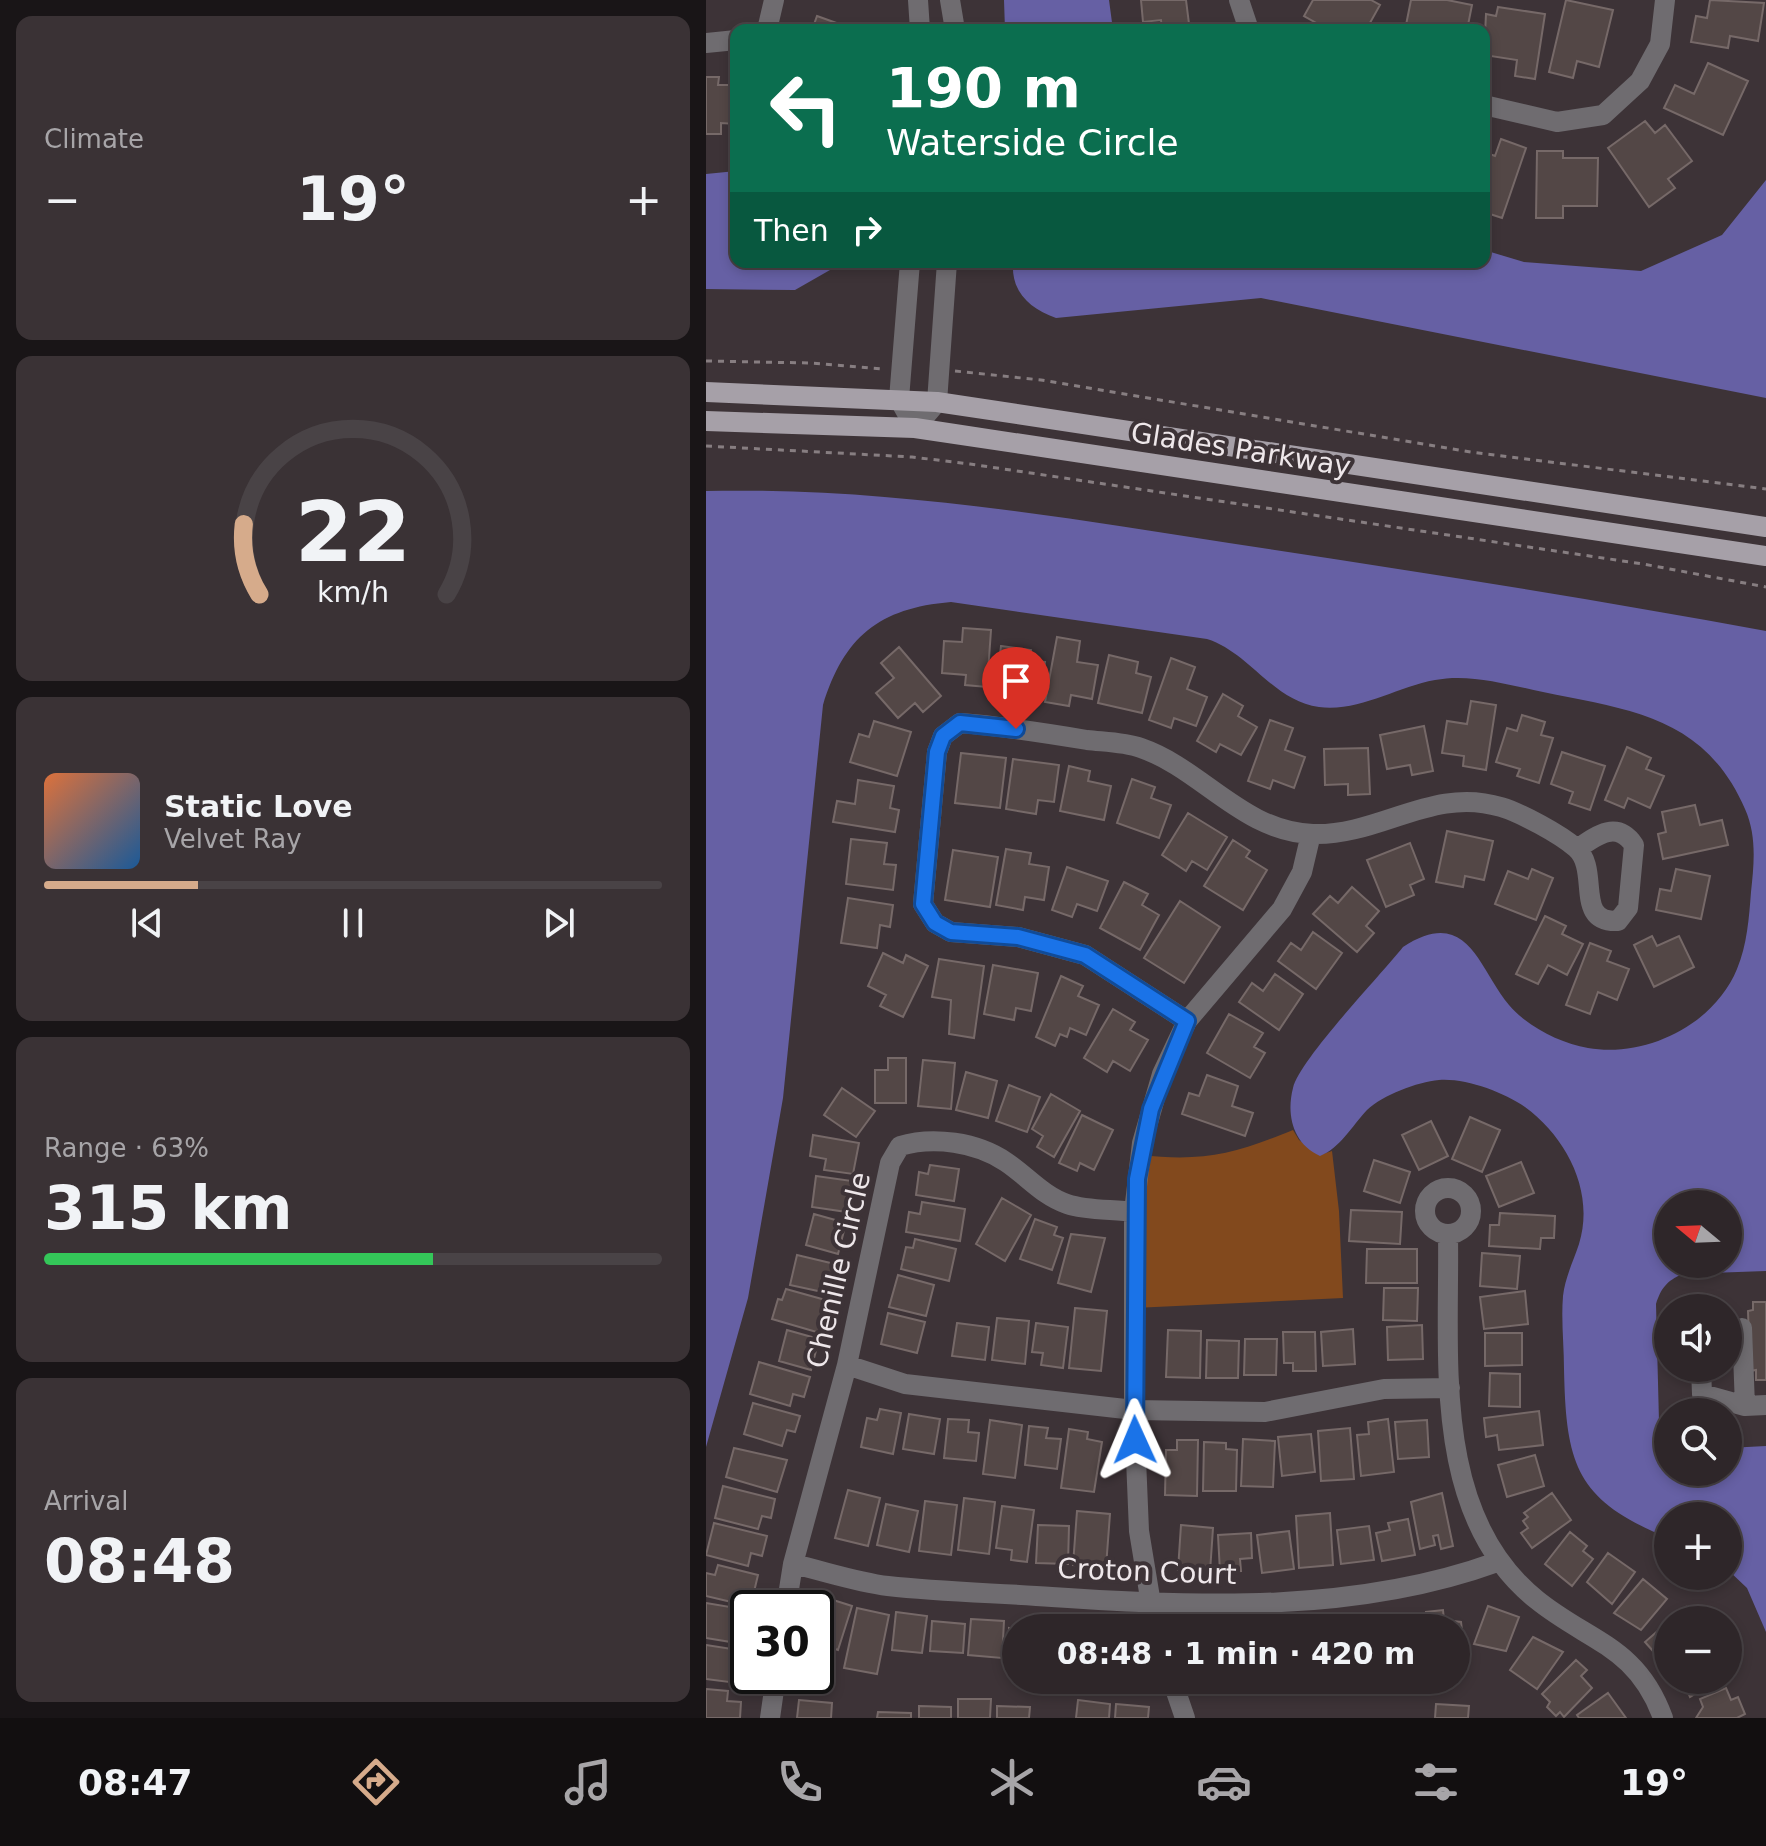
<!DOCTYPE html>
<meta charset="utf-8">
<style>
:root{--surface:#2e2629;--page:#3a3235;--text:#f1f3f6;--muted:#a7a5a8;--line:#494346;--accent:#d6ab8b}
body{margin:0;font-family:"DejaVu Sans",sans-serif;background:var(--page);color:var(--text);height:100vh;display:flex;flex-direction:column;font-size:30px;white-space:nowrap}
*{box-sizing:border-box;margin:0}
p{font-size:26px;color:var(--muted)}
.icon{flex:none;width:44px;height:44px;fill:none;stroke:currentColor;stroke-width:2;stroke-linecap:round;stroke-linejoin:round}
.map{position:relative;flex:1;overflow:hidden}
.drawer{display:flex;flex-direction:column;gap:16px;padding:16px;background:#191517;width:706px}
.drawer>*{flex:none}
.hud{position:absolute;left:24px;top:24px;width:760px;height:244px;border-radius:16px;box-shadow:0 4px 12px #0003,0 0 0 2px var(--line);background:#0b6e4f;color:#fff;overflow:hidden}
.needle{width:52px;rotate:289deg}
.fabs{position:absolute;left:948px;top:1190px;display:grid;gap:16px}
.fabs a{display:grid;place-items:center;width:88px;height:88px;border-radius:50%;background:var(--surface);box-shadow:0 4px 12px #0003,0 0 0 2px var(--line);font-size:40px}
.speed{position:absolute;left:24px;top:1590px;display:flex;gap:16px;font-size:40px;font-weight:700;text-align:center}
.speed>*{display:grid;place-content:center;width:104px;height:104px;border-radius:50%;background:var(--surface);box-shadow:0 4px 12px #0003,0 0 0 2px var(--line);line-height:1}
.speed .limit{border:4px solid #111;border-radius:12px;background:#fff;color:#111}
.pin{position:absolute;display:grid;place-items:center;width:68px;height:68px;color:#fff;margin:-82px -34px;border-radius:50% 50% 50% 0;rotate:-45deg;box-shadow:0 0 8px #0007}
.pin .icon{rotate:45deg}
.me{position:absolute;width:88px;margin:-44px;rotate:359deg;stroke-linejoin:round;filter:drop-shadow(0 0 6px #0008)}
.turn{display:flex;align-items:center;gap:28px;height:168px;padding:0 24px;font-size:36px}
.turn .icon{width:104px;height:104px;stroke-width:2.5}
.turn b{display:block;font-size:56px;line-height:68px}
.then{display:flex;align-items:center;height:76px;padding:0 24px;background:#0003;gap:16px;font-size:30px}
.big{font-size:60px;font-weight:800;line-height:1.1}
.drawer .widget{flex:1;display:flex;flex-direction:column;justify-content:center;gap:12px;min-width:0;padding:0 28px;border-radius:16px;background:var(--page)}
.drawer .dial{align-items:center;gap:0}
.dial svg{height:208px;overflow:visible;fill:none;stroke:var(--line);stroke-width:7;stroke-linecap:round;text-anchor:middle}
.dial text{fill:var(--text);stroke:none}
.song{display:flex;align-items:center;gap:24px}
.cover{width:96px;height:96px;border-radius:12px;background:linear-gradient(135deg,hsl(20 70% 55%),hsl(210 70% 35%))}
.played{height:8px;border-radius:4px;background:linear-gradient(90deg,var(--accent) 25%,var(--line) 25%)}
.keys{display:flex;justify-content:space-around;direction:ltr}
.heat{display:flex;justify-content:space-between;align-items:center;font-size:44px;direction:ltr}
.charge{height:12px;border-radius:6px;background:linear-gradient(90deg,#34c759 63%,var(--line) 0)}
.trip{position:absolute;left:296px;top:1614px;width:468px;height:80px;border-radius:40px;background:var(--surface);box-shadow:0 4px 12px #0003,0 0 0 2px var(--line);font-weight:800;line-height:80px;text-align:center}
.tab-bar{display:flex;height:128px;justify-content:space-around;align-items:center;background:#120f10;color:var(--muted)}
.tab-bar .icon{width:56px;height:56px}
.tab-bar .active{color:var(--accent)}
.tab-bar b{font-size:36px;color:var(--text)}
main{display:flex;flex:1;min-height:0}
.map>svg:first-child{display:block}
.green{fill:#82491d}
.water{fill:#6660a4;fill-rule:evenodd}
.building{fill:#534746;stroke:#766968;stroke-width:2}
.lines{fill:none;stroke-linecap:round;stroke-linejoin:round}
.path{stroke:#877e81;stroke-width:3;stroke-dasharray:6 6;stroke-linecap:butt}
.minor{stroke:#6f6c70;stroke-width:20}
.major{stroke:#a6a0a8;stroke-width:20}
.route-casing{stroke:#114b97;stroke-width:20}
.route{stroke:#1a73e8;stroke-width:14}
.labels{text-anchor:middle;stroke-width:8;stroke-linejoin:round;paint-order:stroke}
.street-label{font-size:28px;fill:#eee7ea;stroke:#3d3337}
</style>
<main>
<section class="drawer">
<div class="widget"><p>Climate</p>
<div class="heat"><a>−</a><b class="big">19°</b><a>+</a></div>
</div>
<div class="widget dial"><svg viewBox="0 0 100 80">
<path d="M14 69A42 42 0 1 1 86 69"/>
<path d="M14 69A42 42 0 0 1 8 42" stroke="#d6ab8b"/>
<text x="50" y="56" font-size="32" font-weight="700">22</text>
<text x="50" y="72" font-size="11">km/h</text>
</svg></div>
<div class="widget">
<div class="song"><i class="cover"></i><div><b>Static Love</b><p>Velvet Ray</p></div></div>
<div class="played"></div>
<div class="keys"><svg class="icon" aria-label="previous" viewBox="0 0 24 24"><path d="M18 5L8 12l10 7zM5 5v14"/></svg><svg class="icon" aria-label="pause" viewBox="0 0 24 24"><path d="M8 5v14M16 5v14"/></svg><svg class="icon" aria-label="next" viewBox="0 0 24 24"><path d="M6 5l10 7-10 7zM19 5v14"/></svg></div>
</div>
<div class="widget"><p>Range · 63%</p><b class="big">315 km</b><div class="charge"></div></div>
<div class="widget"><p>Arrival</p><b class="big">08:48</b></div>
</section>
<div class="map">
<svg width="1060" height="1718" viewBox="0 0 1060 1718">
<rect width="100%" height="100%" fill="#3d3337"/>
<path class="green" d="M587,1130L593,1140L614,1155L626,1151L633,1211L637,1298L428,1308L434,1155C498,1162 528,1154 587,1130Z"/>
<path class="water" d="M298,0H403L407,30H299Z
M30,171V262H138L89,290L0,289V174Z
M1060,180V398L555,298L350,318C324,308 305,293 307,262H778V250L818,262L935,271L1016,235Z
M0,491C176,487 350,516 523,543C702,570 882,598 1060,631V1271L976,1274C961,1281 955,1288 950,1304L953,1422L962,1438V1472H1022V1448L1060,1446V1632L1041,1588L1022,1570V1516H962V1538C870,1500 860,1465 858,1369C858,1345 855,1320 857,1296C859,1278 867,1262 873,1244C889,1192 861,1138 819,1107C797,1092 760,1078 733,1080C711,1082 677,1095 661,1110C646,1126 634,1148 614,1156C587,1144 580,1115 587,1088C594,1059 674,976 697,947C762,905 772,968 803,1005C822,1027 854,1043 882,1048C940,1058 1008,1025 1031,969C1041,945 1043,918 1045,892C1048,864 1051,836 1039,809C999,717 925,710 837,692C803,685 764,673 729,680C690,687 654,712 613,707C567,701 543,652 501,639L245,602C173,608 138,637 117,705L77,1098L42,1298L0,1447ZM962,1204H1022V1264H962Z"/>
<path class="building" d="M435,0H480L483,24L456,28L455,20L437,22Z
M607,0H665L674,5L660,30H623L598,16Z
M705,0H741L766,5L761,30H699Z
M860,0L907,10L893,67L871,61L867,78L843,72Z
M1004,0L1058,3L1052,41L1024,36L1022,48L985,42L990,16L1001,18Z
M792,7L839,14L829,79L809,76L811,60L778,55L780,14L790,16Z
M111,16L150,30H106Z
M1002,63L1042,81L1017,135L958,108L969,85L988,94Z
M0,77H13L12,85H30V124L15,123V134H0Z
M939,121L949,133L959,125L986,161L962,179L969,188L943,207L902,148Z
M795,139L820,148L796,218L778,212L783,198L778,196V152L789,156Z
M831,151H857V158H892L891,206H857V218H830Z
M257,628L285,630L281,687L259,685L260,675L236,673L238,641L256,642Z
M351,637L374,641L371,662L392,665L386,699L365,695L363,706L339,702Z
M295,646L325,650L324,661L339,662L334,701L289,695Z
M193,647L235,696L217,712L209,703L192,718L170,693L188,678L175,663Z
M403,655L432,662L430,673L445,677L436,713L392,703Z
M465,658L489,667L481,689L501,697L490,726L468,718L465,728L443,720Z
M517,694L537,706L532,716L551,727L535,755L514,744L510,752L491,741Z
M765,701L790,705L780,770L757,766L758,756L736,753L741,721L761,724Z
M816,715L839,722L835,735L847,738L833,783L811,776L814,769L790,762L801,728L811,731Z
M564,720L587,728L579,750L599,757L588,788L567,780L564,789L542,781Z
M168,721L205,732L191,776L144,762L153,734L163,737Z
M718,726L727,771L706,775L704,765L681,769L674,735Z
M921,747L945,758L940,769L958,776L944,808L922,798L918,808L899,800Z
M662,748L664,794L642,795V784L619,785L618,749Z
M856,752L899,766L884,810L863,803L867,792L845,784Z
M255,753L300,758L294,808L249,803Z
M307,759L353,765L348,802L332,800L330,814L300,809Z
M363,766L384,771L382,781L405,786L398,820L354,811Z
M426,779L449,787L445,798L465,805L453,838L411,823Z
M152,780L188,786L184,808L193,810L189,832L127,822L131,801L149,804Z
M989,805L994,825L1016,820L1022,845L957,859L952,834L960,832L956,812Z
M482,813L521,837L501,870L486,861L480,871L456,855Z
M741,831L787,841L778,880L759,876L757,887L730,882Z
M145,839L181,843L178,864L190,865L187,890L140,884Z
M527,840L544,851L540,857L561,870L537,910L498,886Z
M704,843L718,879L704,885L708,895L680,907L661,860Z
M300,849L325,853L323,864L343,867L338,900L319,897L317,910L290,905Z
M247,850L292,857L284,907L239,900Z
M361,867L402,881L391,911L371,904L366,917L346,910Z
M826,869L847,878L830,920L789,904L802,871L822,879Z
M970,869L1004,876L995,919L950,910L954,889L965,891Z
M418,882L442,894L436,905L453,915L434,950L394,928Z
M646,887L673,911L660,926L668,933L651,952L607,914L624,896L632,903Z
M142,898L187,905L184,927L174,925L171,948L135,943Z
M474,901L514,927L478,983L438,958Z
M839,916L860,926L856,934L877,944L861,975L842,965L832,984L810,974Z
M607,932L636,953L610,989L572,961L585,943L595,950Z
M946,936L951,946L973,936L988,967L948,987L928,945Z
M884,943L905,951L901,961L923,969L911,1000L892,992L884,1014L860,1005Z
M177,953L197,963L200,955L222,966L197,1017L174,1006L180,995L162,986Z
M233,959L278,966L268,1038L243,1034L245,1000L226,997Z
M287,965L332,973L325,1011L310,1008L308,1020L278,1014Z
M569,974L597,994L573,1030L533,1002L546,983L557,991Z
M355,976L377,986L372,996L393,1005L380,1035L364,1028L361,1037L354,1034L349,1046L330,1037Z
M407,1009L429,1022L424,1030L442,1040L424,1071L407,1061L401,1072L378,1058Z
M523,1014L557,1033L548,1047L559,1053L544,1078L501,1053Z
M182,1058H200V1103H169V1070H182Z
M217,1060L249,1063L245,1109L212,1106Z
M260,1072L291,1081L282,1118L250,1110Z
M501,1075L532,1086L526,1106L547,1113L539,1136L476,1114L483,1093L493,1096Z
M303,1085L334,1097L321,1132L290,1121Z
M136,1088L169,1111L150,1137L118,1115Z
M345,1094L374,1111L348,1157L331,1147L337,1136L326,1129Z
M376,1115L407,1130L388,1170L374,1163L371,1171L353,1163Z
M764,1117L794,1130L776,1172L746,1159Z
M725,1121L742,1156L713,1170L696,1135Z
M107,1135L153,1143L147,1174L118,1170L120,1159L104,1156Z
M668,1160L704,1172L694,1203L658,1191Z
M815,1162L828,1193L793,1207L780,1176Z
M224,1165L253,1169L248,1201L210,1195L213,1172L222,1174Z
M110,1176L146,1181L141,1212L106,1207Z
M296,1198L325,1215L299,1261L270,1244Z
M216,1202L259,1209L254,1241L200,1232L203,1212L214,1214Z
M645,1210L696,1212L694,1244L643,1241Z
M794,1213L849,1216L848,1238H835L834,1249L783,1246L784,1225H793Z
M108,1214L140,1223L132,1254L100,1245Z
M329,1219L351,1227L348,1235L357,1238L346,1270L314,1259Z
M365,1234L399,1238L385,1292L352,1283Z
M209,1239L250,1249L243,1281L195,1269L200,1247L207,1248Z
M661,1249H711V1283H660Z
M776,1253L814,1256L811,1289L774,1286Z
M91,1255L133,1265L126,1294L84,1285Z
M192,1275L228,1285L220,1316L183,1307Z
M678,1288H712L711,1321L677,1320Z
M80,1289L123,1301L114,1333L66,1319L72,1299L76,1300Z
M819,1291L822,1324L778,1329L774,1297Z
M1047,1302H1060V1380H1050V1370L1044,1371L1042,1311L1047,1310Z
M369,1308L401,1311L395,1371L363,1368Z
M182,1313L219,1322L211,1353L175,1344Z
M291,1318L323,1321L319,1364L286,1360Z
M251,1323L283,1327L279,1360L246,1356Z
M330,1323L362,1327L357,1368L335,1365L337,1353L326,1352Z
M716,1325L717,1359L682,1360L681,1327Z
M647,1329L649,1364L617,1366L615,1332Z
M81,1330L113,1339L105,1370L73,1361Z
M462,1330L495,1331L494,1378L460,1377Z
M577,1332H609L610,1371H587V1363H578Z
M779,1333H816V1365L779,1366Z
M539,1339H571L570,1375H538Z
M501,1340L533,1341L532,1378H500Z
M53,1362L104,1377L98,1397L87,1394L84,1406L44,1394Z
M784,1373L814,1374V1407L783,1406Z
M47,1403L94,1416L89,1432L81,1430L76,1446L38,1434Z
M174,1409L195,1413L187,1454L155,1447L161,1418L171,1420Z
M833,1411L837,1445L793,1450L791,1435L780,1437L778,1418Z
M203,1414L234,1419L228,1454L197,1449Z
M242,1419L263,1420L262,1432L273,1433L270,1461L238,1458Z
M682,1419L688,1472L655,1476L651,1435L663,1434L662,1422Z
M284,1420L316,1425L309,1478L277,1474Z
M721,1420L723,1457L692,1459L689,1422Z
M323,1426L342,1428L340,1438L355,1439L351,1469L319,1465Z
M644,1428L648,1479L615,1481L612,1431Z
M363,1429L382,1432L381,1439L396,1442L388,1492L355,1488Z
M605,1434L609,1472L576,1476L572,1437Z
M537,1439L569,1441L567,1487L535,1486Z
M471,1440H492L491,1496L459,1495L460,1450H471Z
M498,1442L520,1443V1449L531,1450L530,1491H497Z
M28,1448L81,1460L71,1492L20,1477Z
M829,1455L838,1486L801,1497L792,1465Z
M17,1486L69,1499L65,1518L56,1516L52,1529L9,1518Z
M142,1490L174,1498L162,1546L129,1538Z
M736,1493L747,1546L735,1549L732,1535L727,1536L729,1545L714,1549L705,1502Z
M846,1493L865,1520L826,1548L815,1533L822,1528L817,1521L822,1517L818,1513Z
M258,1498L289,1502L283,1554L252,1550Z
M219,1501L251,1505L245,1555L213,1551Z
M180,1504L212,1511L203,1552L171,1545Z
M296,1506L328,1510L321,1562L305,1560L306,1550L290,1548Z
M371,1511L404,1514L400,1567L367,1565Z
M624,1513L627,1565L593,1568L590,1516Z
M702,1519L709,1555L676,1561L670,1533L684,1530L682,1523Z
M8,1523L61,1536L56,1556L45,1553L42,1566L0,1555Z
M332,1525L363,1526L362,1564L330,1563Z
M475,1525L507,1528L504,1572L472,1570Z
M663,1526L668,1560L635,1564L631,1530Z
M583,1531L588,1569L556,1573L551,1535Z
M864,1532L881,1546L877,1551L887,1559L866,1586L839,1564Z
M545,1533L546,1558L534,1559L535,1571L514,1572L512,1535Z
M902,1553L929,1572L906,1604L881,1582Z
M12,1565L52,1575L47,1596L37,1594L34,1604L0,1596V1573L9,1575Z
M937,1579L961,1599L935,1630L908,1613Z
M124,1599L146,1606L132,1650L110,1643V1614L111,1610L119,1612Z
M0,1603L42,1610V1633L33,1632L31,1643L0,1638Z
M782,1606L813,1617L800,1651L768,1644Z
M980,1607L988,1620H965Z
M151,1608L183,1615L171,1674L138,1668Z
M737,1610L738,1620L755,1622L760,1664L750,1665V1628H722L720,1612Z
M190,1612L221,1616L216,1653L186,1650Z
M698,1618L703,1619L704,1624L716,1622V1628H684L683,1620Z
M265,1619L298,1621L296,1658L262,1655Z
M226,1621L259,1624L257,1653L224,1651Z
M962,1622V1665L952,1653L961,1645L958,1642L947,1651L939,1642Z
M303,1628L310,1629V1665H302Z
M827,1637L857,1652L831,1689L804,1670Z
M0,1645L39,1651L36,1672L25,1671L23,1682L0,1679Z
M870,1660L881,1670L875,1676L886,1688L858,1717L854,1712L850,1716L841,1707L844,1702L836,1694Z
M497,1680H530L531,1686L498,1689Z
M977,1680H1011L984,1697Z
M1020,1688L1025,1700L1032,1697L1039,1714L1031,1718H990L997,1707L994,1699Z
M0,1689L22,1691L21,1701L35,1702L34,1718H0Z
M902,1693L920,1718H873L871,1715Z
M252,1699H285L284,1718H252Z
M93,1700L126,1703L125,1718H91Z
M372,1700L404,1704L403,1718H370Z
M410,1704L443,1707L442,1718H409Z
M730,1704L763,1706L762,1718H729Z
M213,1706L245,1707V1718H213Z
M291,1706L324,1707L323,1718H291Z
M172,1712L205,1713V1718H171Z"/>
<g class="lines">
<path class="path" d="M0,361L104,363L177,369
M249,371L335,380L765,452L1060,489
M0,446L206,457L264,464L937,564L1060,587"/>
<path class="minor" d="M212,0L214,30
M244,0L249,30
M533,0L543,30
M61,30L68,0
M0,43L30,40
M778,105L851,122L897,115L934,81L954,44L959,0
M204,262L193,399L209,428L231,402L241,262
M481,1021L379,955L312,937L245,932L229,923L217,904L231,752L237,736L254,723C297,726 339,733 381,740C398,742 418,742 435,748C496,769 537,832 607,834C674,836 727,786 795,807C815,813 854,834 870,848C895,870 867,923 912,921L922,908L928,845C911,820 891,835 871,849
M719 1211a23 23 0 1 1 46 0a23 23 0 1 1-46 0Z
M742,1234C744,1356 724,1515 831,1600C883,1642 931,1646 957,1718
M1036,1328L1039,1406L1060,1405
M141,1365L199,1384L428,1410L559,1412L678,1389L744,1388
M995,1368L996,1394L1039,1406
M87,1564C118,1571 150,1582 182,1586C236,1592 291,1593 346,1597C493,1607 651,1613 791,1562
M80,1608L87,1564L141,1365L184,1163L194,1146C227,1136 271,1142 300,1162C321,1176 337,1196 361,1204C381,1211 407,1209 428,1212
M449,1628L433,1531L428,1410V1212L436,1143L456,1074L481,1021L576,909L596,872L605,834
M466,1680L479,1718
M64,1718L70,1676"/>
<path class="major" d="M0,392L231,402L1060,527
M0,421L209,428L1060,556"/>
</g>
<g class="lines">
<g class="route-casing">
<path id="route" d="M310,729L254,723L237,736L231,752L217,904L229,923L245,932L312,937L379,955L481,1021L445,1109L431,1179L429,1440"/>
</g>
<use href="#route" class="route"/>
</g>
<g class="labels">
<g class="street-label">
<text transform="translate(535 449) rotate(9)" y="10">Glades Parkway</text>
<text transform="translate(132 1270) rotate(-77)" y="10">Chenille Circle</text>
<text transform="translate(441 1571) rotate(2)" y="10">Croton Court</text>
</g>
</g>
</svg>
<div class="fabs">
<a><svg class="needle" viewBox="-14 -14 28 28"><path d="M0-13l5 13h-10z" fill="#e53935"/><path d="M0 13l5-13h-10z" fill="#a7a5a8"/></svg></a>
<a><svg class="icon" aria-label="sound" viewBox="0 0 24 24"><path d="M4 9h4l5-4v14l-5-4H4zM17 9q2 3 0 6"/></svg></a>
<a><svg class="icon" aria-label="search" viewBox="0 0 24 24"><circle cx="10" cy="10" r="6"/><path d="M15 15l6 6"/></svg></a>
<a>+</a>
<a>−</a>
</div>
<div class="speed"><div class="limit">30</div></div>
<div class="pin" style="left:310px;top:729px;background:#d93025"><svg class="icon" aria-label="arrive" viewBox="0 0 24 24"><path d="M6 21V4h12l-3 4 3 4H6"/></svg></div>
<svg class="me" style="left:429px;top:1440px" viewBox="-20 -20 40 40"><path d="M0-17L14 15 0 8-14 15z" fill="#1a73e8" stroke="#fff" stroke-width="4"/></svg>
<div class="trip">08:48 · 1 min · 420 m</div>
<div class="hud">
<div class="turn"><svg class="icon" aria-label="left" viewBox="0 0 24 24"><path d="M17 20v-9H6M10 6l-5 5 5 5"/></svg><div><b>190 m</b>Waterside Circle</div></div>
<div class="then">Then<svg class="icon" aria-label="right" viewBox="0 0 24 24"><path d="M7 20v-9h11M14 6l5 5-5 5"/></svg></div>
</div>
</div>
</main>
<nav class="tab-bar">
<b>08:47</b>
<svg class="icon active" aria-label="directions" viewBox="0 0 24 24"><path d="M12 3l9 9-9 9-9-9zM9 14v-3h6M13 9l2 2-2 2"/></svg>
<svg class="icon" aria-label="music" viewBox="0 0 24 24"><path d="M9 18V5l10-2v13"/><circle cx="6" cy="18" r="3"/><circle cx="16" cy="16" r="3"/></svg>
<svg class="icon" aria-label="phone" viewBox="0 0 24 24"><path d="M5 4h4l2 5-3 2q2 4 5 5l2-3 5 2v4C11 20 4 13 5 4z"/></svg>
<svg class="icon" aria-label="climate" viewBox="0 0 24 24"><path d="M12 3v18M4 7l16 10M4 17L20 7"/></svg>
<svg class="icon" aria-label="car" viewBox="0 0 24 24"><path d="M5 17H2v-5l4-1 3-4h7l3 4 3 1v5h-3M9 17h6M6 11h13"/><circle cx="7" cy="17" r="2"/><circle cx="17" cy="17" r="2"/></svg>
<svg class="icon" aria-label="filters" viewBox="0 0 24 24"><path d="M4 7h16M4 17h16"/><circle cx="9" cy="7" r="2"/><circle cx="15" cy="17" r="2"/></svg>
<b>19°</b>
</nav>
